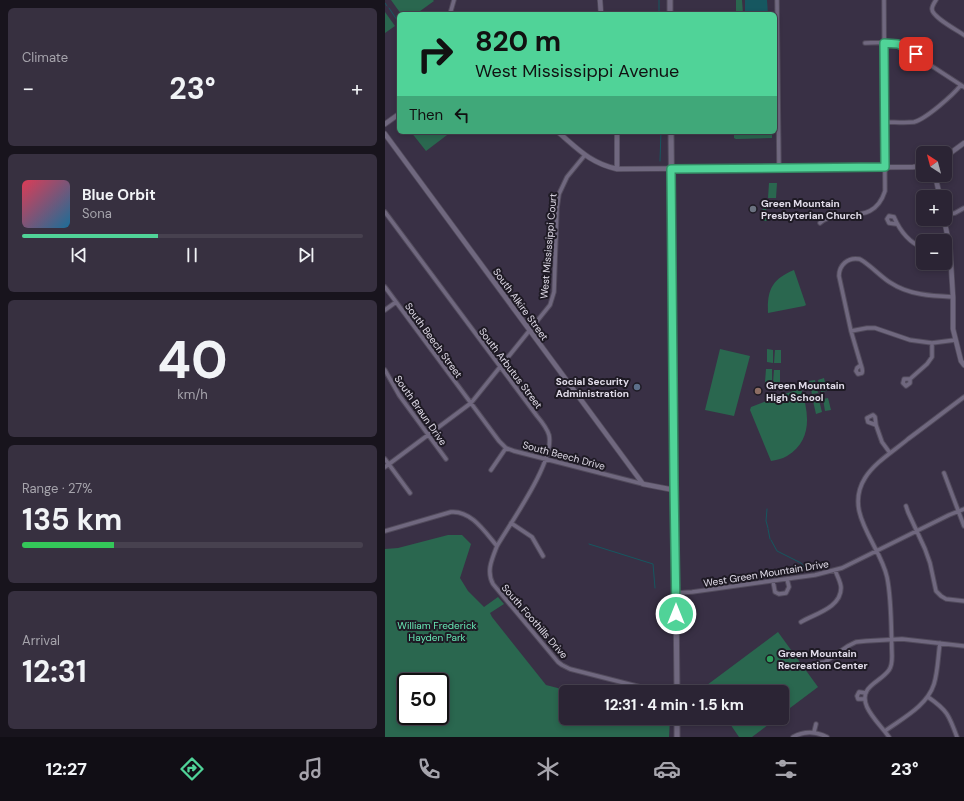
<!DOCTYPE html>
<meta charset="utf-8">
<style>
:root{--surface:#2b2434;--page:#373040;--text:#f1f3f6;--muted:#a6a4ac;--line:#47414f;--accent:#50d398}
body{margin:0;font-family:"DM Sans",sans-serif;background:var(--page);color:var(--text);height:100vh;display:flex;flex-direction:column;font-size:15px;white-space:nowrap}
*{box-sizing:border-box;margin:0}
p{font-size:13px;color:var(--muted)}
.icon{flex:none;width:22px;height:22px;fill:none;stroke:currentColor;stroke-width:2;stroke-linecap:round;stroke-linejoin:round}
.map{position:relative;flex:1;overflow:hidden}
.side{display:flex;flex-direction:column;gap:8px;padding:8px;background:#18141d;width:385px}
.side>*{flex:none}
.guide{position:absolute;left:12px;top:12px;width:380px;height:122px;border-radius:6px;box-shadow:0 2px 6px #0003,0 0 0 1px var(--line);background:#50d398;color:#111;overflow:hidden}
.needle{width:26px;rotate:324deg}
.buttons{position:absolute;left:531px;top:146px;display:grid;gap:8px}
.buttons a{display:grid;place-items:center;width:36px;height:36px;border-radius:6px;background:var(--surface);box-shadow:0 2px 6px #0003,0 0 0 1px var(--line);font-size:20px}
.speed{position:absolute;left:12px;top:673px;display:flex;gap:8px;font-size:20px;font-weight:700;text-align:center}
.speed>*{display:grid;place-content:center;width:52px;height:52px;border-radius:50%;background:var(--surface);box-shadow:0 2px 6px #0003,0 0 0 1px var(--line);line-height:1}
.speed .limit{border:2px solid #111;border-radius:6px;background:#fff;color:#111}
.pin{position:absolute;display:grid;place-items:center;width:34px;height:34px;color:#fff;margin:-17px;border-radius:8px;box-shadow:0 2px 6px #0006}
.me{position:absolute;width:44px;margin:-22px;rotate:0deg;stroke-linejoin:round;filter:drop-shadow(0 0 3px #0008)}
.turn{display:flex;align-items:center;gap:14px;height:84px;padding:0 12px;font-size:18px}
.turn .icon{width:52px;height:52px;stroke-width:2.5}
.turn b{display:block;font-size:28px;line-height:34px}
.then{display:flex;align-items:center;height:38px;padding:0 12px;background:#0003;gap:8px;font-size:15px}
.big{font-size:30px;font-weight:700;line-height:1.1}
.side .tile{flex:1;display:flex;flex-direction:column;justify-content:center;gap:6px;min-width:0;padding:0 14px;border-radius:6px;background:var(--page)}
.side .dial{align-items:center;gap:0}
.dial b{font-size:52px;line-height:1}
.song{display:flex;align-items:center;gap:12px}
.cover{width:48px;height:48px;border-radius:6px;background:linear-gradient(135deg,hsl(350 70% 55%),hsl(200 70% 35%))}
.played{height:4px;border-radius:2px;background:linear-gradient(90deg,var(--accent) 40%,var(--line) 40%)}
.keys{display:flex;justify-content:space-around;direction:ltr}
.heat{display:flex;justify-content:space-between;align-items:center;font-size:22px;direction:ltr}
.charge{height:6px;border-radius:3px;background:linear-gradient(90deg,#34c759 27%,var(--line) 0)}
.trip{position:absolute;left:174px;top:685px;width:230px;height:40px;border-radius:6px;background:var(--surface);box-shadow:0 2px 6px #0003,0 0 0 1px var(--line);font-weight:700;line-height:40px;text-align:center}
.menu{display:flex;height:64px;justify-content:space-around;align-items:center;background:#110e15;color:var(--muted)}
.menu .icon{width:28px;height:28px}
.menu .selected{color:var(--accent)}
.menu b{font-size:18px;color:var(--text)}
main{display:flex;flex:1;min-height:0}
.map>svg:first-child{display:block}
.green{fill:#2a674f;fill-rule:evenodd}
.water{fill:#165760}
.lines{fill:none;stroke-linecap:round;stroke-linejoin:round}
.stream{stroke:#165760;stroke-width:1}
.minor-casing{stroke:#524b5c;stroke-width:5.5}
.tertiary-casing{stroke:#524b5c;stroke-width:6}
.secondary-casing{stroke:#524b5c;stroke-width:7}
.minor{stroke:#70687f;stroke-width:3.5}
.tertiary{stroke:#70687f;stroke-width:4.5}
.secondary{stroke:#70687f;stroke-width:5}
.route-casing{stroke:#348963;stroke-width:10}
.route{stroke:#50d398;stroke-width:7}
.worship-dot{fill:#6b7280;stroke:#1e1a24;stroke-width:1.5}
.service-dot{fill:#5c6f8a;stroke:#1e1a24;stroke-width:1.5}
.education-dot{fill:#8d6e63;stroke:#1e1a24;stroke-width:1.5}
.leisure-dot{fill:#2e9e5b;stroke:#1e1a24;stroke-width:1.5}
.labels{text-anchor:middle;stroke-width:4;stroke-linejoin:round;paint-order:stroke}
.poi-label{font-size:10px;font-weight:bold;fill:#e1dce9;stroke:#1e1a24;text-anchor:start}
.street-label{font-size:10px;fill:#e1dce9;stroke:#1e1a24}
.park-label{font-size:10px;fill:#68eab6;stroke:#1e1a24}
</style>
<main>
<section class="side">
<div class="tile"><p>Climate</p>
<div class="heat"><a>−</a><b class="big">23°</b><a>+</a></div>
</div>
<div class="tile">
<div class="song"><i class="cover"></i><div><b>Blue Orbit</b><p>Sona</p></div></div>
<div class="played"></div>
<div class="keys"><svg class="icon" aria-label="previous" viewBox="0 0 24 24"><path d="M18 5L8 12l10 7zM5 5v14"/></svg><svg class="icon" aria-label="pause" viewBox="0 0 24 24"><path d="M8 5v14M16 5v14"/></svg><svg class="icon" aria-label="next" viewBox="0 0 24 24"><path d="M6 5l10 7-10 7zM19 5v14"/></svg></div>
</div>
<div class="tile dial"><b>40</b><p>km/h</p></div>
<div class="tile"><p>Range · 27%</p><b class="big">135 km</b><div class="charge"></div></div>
<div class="tile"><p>Arrival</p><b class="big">12:31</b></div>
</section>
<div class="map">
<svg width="579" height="737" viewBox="0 0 579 737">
<rect width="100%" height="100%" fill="#393045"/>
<path class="green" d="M6,0H48L49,1L31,14H16Z
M351,0H357L358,14H351Z
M0,12L10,26L0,33Z
M26,132H66L41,151Z
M349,132H387V138L351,139L349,138Z
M384,183H392L391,198H383Z
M379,208H381L382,221H377L376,211Z
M409,270L421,305L419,306L383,313C382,290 387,279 409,270Z
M335,349L365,356L349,416L320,410Z
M382,349L388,350V363L382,362Z
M390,350H396V363H389Z
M381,369H387V383L380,382Z
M389,370H395V383H388Z
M439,378L442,391L436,392L433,380Z
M430,380L433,393L427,394L424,381Z
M416,388C424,413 428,440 402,456C397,459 391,460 386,461L365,410L366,407Z
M443,398L446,410L440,411L438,399Z
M434,400L437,412L431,414L428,401Z
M63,535H77L86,544L75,578L83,591L99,607L113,597L119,604L105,613L107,617L161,685L188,692H181V718H285L284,737H0V549L13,548ZM21,682H55V716H21Z
M393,632L433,687L397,714V692H322L318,688Z
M341,718H392L367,737H354Z"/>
<path class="water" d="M360,0H382L383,14H360Z"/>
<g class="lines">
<path class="stream" d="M0,3L2,6
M4,8L14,23
M274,14V0
M13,27L14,26
M275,161L276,132
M382,509L381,521L383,528
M383,529L385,539
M386,540L392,551L416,563L422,571L434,569
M204,544L268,564L270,588"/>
<g class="minor-casing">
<path id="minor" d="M392,0L394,167
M551,0C549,3 547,6 547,9C547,17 572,30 579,35
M65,14L69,0
M480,43L505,42L513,44L579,87
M500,122C509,122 520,123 529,122C541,119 568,95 576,85
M0,212L152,416C157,422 162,428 164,435C170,461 126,522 112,546
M560,215L570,213L579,208
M435,223C440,218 446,217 453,217C475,214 492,216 500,191L499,0
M511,224L504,223L502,219L504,216L509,217C515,231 523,242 538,248
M560,249L565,248
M0,287L114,441L121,448L129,451L258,484
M0,310L11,302
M466,331L482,328H490L525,340L547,343L570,340
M476,365L472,368L471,371L473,374L477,373C478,370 477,368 476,365L466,331L454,276C454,265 463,257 474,259C480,260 498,279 506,283C524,295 547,296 568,297
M0,370L14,395L61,459
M525,379V383L521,386L518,383L519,379H525L542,364L547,357V343
M491,425L483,422L482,418L488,415L490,417L491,425L497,442L505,453
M0,459L25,493
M0,467L86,403L165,305L169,292L172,208L174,194L182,177L200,155
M106,470L121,448
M559,473L579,526
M521,506L523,512L540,549L545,563L551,591L556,596L561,599L579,601
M126,523L147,537L158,556
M0,531L66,512C86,510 100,532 112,546C107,559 101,571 108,584L173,662L177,665L185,669L275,692
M388,581L390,592L394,594L401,593L404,587L402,579
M291,593L307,592L430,575L457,568L564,515L579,509
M416,622C429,614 456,608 456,588C456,582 452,576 450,570
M434,663L440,662L463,646L471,642L481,641L517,639L579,646
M543,697C562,710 564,715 572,737
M480,699H473L472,696L474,692L481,693
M500,731C518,718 542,706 549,684C553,671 553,656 555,643
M429,732L431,724
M408,737C419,731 430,731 442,737
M504,737C497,727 487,718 482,707C473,686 495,683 504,670C507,666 507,661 507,656C506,630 507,601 502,577C495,544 458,513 480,478C490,462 509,451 523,439C542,425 560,411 579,397"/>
</g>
<g class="tertiary-casing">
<path id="tertiary" d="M215,0L216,14
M0,124L14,114
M173,132C193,149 205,163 232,169L528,167L538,166
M0,134L258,484L289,490
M560,157L579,143
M232,169V132
M550,175L555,197
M559,219L565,248L568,297V329L576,361L579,365"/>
</g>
<g class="secondary-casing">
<path id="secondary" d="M285,14V0
M286,132L292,692
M292,718V737"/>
</g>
<use href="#minor" class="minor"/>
<use href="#tertiary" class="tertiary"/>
<use href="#secondary" class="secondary"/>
</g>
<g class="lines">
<g class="route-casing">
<path id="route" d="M291,614L289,483L286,169L500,167L499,43L513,44L531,54"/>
</g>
<use href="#route" class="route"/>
</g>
<circle class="worship-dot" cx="368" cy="209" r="4"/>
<circle class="service-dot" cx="252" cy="387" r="4"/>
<circle class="education-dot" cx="373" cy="391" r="4"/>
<circle class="leisure-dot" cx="385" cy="659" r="4"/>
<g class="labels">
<g class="poi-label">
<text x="376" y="207">Green Mountain<tspan x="376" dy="12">Presbyterian Church</tspan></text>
<text x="244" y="385" text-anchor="end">Social Security<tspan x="244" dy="12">Administration</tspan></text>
<text x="381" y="389">Green Mountain<tspan x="381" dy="12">High School</tspan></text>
<text x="393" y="657">Green Mountain<tspan x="393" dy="12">Recreation Center</tspan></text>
</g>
<g class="street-label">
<text transform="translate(163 246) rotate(-85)" y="4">West Mississippi Court</text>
<text transform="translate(136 304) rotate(54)" y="4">South Alkire Street</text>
<text transform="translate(49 340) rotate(54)" y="4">South Beech Street</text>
<text transform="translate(126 368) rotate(53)" y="4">South Arbutus Street</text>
<text transform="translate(36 410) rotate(55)" y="4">South Braun Drive</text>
<text transform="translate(179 455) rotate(15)" y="4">South Beech Drive</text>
<text transform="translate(381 573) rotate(-9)" y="4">West Green Mountain Drive</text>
<text transform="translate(150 621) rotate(49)" y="4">South Foothills Drive</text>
</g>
<g class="park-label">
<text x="52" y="629">William Frederick<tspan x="52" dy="12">Hayden Park</tspan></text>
</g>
</g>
</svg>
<div class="buttons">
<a><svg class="needle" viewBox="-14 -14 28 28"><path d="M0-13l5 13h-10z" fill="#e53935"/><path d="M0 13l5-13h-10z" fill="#a6a4ac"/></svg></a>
<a>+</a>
<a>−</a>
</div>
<div class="speed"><div class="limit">50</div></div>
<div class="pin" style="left:531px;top:54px;background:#d93025"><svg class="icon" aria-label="arrive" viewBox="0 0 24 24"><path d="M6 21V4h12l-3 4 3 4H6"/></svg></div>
<svg class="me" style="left:291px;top:614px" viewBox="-20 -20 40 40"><circle r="17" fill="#50d398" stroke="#fff" stroke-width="3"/><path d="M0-11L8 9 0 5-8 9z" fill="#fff"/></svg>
<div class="trip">12:31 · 4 min · 1.5 km</div>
<div class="guide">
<div class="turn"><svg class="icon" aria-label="right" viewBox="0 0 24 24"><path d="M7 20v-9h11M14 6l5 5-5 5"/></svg><div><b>820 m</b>West Mississippi Avenue</div></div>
<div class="then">Then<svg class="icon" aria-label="left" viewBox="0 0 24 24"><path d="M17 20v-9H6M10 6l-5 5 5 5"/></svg></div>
</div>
</div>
</main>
<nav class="menu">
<b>12:27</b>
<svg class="icon selected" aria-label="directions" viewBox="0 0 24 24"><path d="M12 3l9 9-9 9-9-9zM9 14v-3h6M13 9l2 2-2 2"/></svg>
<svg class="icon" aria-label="music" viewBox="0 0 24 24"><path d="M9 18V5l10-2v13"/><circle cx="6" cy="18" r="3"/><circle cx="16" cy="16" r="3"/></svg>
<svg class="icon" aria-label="phone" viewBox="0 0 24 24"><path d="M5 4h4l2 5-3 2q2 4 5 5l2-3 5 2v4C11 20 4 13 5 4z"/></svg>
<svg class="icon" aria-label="climate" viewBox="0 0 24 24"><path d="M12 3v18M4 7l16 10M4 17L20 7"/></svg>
<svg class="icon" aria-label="car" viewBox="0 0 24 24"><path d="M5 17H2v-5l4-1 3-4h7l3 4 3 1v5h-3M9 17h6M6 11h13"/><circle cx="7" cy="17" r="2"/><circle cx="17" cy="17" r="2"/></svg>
<svg class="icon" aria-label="filters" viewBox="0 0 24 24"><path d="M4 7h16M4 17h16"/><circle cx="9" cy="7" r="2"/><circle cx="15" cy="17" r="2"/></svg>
<b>23°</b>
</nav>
